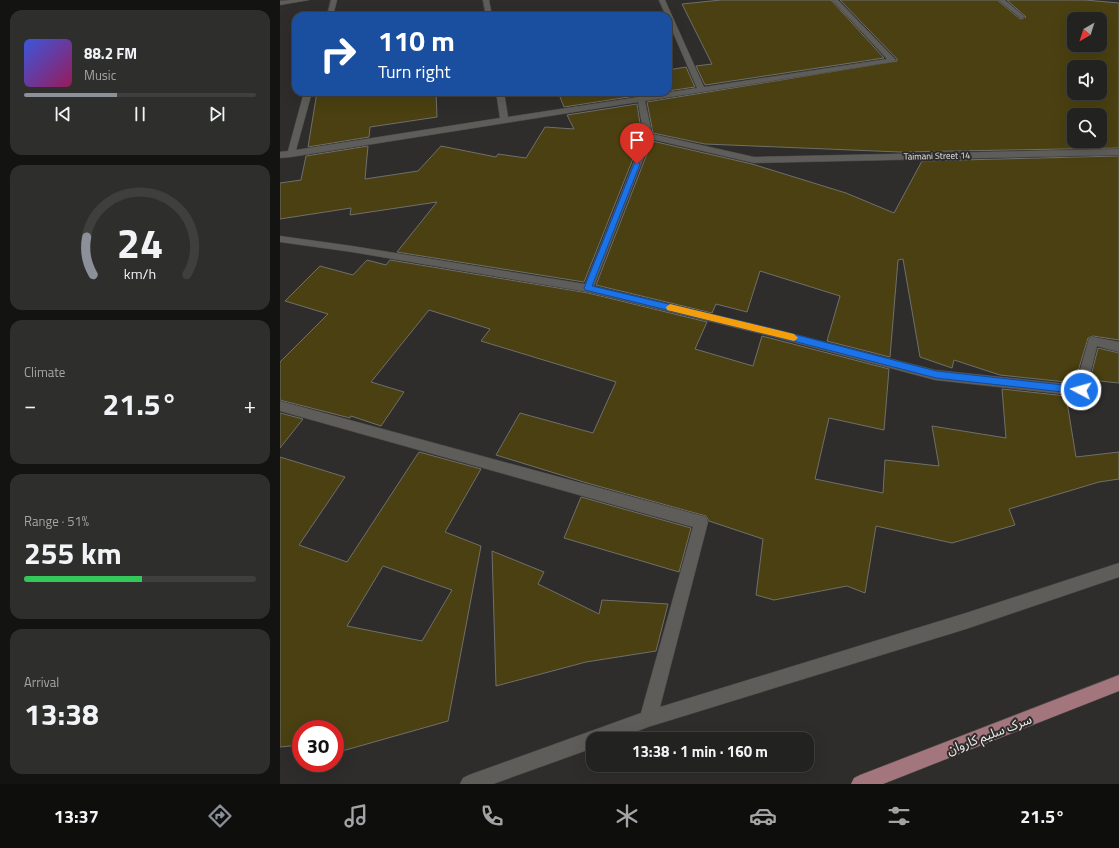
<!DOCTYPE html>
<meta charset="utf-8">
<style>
:root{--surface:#222220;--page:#2e2f2d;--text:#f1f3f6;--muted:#a2a4a5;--line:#3f3f3e;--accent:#8c9099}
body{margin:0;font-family:"Titillium Web","Noto Sans Arabic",sans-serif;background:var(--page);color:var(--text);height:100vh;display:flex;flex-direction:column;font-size:15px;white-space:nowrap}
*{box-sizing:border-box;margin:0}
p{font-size:13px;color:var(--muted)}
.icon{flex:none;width:22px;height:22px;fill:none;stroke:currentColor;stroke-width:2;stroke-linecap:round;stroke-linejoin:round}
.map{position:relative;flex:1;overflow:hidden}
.sheet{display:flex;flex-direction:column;gap:10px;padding:10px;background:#131312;width:280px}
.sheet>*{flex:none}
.banner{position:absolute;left:12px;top:12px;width:380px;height:84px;border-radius:12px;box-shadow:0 4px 16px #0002,0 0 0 1px var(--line);background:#1a4fa0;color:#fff;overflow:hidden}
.needle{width:26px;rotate:219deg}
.controls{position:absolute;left:787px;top:12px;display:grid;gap:8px}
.controls a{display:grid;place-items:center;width:40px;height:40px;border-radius:8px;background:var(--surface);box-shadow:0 4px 16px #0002,0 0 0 1px var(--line);font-size:20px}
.speed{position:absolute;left:12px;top:720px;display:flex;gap:8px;font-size:20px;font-weight:700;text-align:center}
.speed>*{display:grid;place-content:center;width:52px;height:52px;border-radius:50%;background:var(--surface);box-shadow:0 4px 16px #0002,0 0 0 1px var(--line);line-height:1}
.speed .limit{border:6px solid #d22;background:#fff;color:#111}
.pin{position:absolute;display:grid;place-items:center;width:34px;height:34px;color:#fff;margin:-41px -17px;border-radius:50% 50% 50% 0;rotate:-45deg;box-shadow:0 0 4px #0007}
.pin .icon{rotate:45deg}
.me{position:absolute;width:44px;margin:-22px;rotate:276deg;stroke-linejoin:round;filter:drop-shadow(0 0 3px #0008)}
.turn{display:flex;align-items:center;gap:14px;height:84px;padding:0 20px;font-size:18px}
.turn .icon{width:52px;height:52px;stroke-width:2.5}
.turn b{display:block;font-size:28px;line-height:34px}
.big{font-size:30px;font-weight:700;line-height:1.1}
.sheet .widget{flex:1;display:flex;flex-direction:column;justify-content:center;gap:6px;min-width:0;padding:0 14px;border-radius:12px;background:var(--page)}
.sheet .dial{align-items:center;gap:0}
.dial svg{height:104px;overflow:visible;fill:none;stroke:var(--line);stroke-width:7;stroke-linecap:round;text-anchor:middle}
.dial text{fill:var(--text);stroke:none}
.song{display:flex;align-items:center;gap:12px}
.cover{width:48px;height:48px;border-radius:6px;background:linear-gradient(135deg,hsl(230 70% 55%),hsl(330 70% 35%))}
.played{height:4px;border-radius:2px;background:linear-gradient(90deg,var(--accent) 40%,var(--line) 40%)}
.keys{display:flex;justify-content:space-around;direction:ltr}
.heat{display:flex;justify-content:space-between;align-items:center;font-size:22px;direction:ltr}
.charge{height:6px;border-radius:3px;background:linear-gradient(90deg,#34c759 51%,var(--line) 0)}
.trip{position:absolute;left:306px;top:732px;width:228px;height:40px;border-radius:12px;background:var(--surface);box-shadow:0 4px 16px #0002,0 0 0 1px var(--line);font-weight:700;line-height:40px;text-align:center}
.menu{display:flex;height:64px;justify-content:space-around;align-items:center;background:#0e0e0d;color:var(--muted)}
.menu .icon{width:28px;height:28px}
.menu .on{color:var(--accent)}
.menu b{font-size:18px;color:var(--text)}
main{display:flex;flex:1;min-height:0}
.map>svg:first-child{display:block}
.building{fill:#4a4011;stroke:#6f6f6c;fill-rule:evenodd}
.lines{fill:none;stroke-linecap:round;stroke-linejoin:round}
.minor-casing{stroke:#494947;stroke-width:1}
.major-casing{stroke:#494947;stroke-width:1}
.minor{fill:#5e5d5a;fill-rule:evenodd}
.major{fill:#a3757c;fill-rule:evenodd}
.route{fill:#1a73e8;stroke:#114b97}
.slow{fill:#f59e0b}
.labels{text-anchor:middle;stroke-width:4;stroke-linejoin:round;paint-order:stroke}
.far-street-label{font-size:9px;fill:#ecebea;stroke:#2e2d2b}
.near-street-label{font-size:13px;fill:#ecebea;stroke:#2e2d2b}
</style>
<main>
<section class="sheet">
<div class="widget">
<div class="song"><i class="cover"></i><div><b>88.2 FM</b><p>Music</p></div></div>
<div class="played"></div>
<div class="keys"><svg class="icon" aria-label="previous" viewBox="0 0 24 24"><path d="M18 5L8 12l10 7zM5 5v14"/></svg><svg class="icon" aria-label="pause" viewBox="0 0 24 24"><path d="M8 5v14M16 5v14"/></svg><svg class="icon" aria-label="next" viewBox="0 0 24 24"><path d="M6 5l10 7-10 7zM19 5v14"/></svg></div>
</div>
<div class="widget dial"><svg viewBox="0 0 100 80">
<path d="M14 69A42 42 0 1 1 86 69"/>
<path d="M14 69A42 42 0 0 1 9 40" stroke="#8c9099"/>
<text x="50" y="56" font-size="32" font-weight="700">24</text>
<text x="50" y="72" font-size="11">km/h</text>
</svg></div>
<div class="widget"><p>Climate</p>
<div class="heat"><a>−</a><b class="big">21.5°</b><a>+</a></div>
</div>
<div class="widget"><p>Range · 51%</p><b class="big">255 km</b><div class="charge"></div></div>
<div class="widget"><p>Arrival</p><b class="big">13:38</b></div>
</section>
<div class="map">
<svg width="839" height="784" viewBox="0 0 839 784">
<rect width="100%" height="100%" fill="#2e2d2b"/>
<path class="building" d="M441,0H551L604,58L425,85L416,66L432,64L402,4Z
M560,0H717L740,19L746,17L727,0H805L839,3V148L620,152L425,144L373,133L367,102L617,61V59ZM794,19H820V45H794ZM794,67H820V93H794ZM794,115H820V141H794Z
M406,67L415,87L388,91V70Z
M37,92H156L157,117L90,127L89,137L28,147Z
M278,92H381L284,107Z
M357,104L362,136L304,282L117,252L157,202L70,215L71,208L0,219V183L21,180L26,156L88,146L85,179L138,171L161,146L216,157L218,154L246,158L265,127L294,129L287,115Z
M372,141L472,164L566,193L614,213L642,161L839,156V340L813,336L808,338L796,378H795V383L720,375L674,360L672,368L640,357L623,259L618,260L610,357L547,341L560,296L480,271L467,312L436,304L432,313L316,285Z
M87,260L106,265L110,260L308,293L427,322L415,349L473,366L482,336L609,369L604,430L549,418L535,479L603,493L605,460L659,466L652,426L726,438L722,389L786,396L796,457L839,452V479L819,482L729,509L735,525L672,543L596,526L585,593L567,586L494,600L476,595L483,539L429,521L426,516L307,483L216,455L240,413L313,433L336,382L201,341L210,329L149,310L91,382L124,392L101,426L71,416L70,418L0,400V362L48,314L5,301L40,266L73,275Z
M818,348L839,353V383L810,380Z
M0,413L23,419L0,448Z
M139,452L201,469L165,532L201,546L168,721L55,753V729H21V745L0,747V457L65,477L19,545L67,562ZM103,566L172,590L142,641L67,626Z
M301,497L411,528L399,572L284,538Z
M212,551L264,572L258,584L319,614L322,600L388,604L376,651L306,662L216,686Z"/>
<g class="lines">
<g class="minor-casing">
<path id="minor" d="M10,0H29L0,5V1Z
M51,0H57L53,16H47Z
M203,0H209L212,16H206Z
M379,0H385L424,87L607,59L552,0H558L616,60L612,62L365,101L372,134L474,157L839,149V155L474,163L371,139L314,286L490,328L655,370L796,385L809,338L813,337L839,342V352L817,346L805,395L801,396L655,380L490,336L308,292L72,252L0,242V236L72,246L305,284L364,136L358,102L11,157L0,158V152L8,151L24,92H32L16,150L220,118L216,92H224L228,117L417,88L388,21V16H386Z
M718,0H725L745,17L740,18Z
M0,401L426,517L428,522L380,707L686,613L839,563V577L686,629L368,727L337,739H313V748L213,784H180L183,778L189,775L361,713L413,527L0,411Z"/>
</g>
<g class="major-casing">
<path id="major" d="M839,675V691L603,784H571L574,778L580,775Z"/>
</g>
<use href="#minor" class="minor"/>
<use href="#major" class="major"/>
</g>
<path class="route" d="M357,161L360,164L312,286L490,328L656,371L801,387L804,388V393L801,394L656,378L490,335L305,290L304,288L354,164Z"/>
<path class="slow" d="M390,304L514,334L518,338L514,341L387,310L386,307Z"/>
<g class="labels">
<g class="far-street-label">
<text transform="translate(657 156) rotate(-1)" y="3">Taimani Street 14</text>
</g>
<g class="near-street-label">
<text transform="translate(709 734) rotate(-21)" y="5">سرک سلیم کاروان</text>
</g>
</g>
</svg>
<div class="controls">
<a><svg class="needle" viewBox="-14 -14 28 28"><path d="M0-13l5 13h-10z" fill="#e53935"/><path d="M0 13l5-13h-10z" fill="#a2a4a5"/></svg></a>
<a><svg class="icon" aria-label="sound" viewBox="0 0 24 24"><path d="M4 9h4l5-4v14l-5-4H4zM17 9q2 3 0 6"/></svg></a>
<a><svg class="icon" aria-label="search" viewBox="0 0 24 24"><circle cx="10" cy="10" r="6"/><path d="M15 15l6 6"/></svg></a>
</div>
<div class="speed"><div class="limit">30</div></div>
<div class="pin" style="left:357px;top:164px;background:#d93025"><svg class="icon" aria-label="arrive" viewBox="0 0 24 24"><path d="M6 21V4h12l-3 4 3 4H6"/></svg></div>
<svg class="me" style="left:801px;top:390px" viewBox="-20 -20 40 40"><circle r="17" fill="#1a73e8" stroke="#fff" stroke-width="3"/><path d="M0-11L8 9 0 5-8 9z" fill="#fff"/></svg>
<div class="trip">13:38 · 1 min · 160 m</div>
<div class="banner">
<div class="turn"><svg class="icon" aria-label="right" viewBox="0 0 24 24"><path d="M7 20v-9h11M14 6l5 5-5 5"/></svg><div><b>110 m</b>Turn right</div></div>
</div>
</div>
</main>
<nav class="menu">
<b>13:37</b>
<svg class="icon on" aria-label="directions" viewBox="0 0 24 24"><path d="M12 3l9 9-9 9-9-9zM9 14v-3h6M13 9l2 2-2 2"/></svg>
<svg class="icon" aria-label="music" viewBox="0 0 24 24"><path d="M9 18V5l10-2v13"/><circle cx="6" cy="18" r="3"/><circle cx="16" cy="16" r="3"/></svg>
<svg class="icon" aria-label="phone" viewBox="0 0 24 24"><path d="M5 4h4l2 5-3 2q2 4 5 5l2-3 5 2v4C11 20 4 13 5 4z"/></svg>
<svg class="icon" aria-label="climate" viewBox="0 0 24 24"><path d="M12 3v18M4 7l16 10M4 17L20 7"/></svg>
<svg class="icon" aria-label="car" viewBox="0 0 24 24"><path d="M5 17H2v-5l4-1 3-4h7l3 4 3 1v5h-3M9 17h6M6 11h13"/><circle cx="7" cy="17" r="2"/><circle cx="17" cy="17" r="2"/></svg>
<svg class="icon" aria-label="filters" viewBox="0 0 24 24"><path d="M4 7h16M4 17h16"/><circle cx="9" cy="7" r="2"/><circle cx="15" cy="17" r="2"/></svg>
<b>21.5°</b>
</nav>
